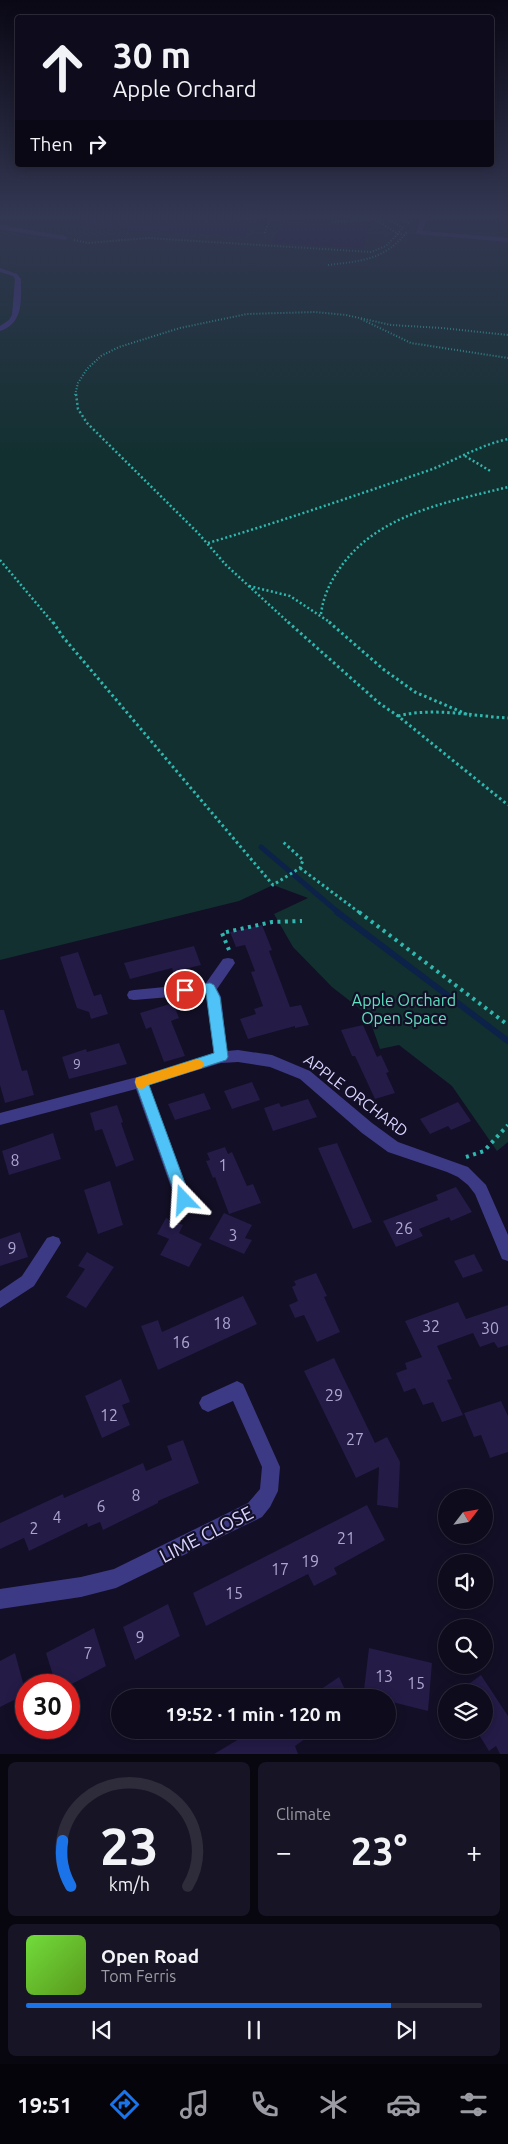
<!DOCTYPE html>
<meta charset="utf-8">
<style>
:root{--surface:#0e0b1c;--page:#171425;--text:#f1f3f6;--muted:#9b9ba3;--line:#2e2b3b;--accent:#1a73e8}
body{margin:0;font-family:Ubuntu,sans-serif;background:var(--page);color:var(--text);height:100vh;display:flex;flex-direction:column;font-size:19px;white-space:nowrap}
*{box-sizing:border-box;margin:0}
p{font-size:16px;color:var(--muted)}
.icon{flex:none;width:28px;height:28px;fill:none;stroke:currentColor;stroke-width:2;stroke-linecap:round;stroke-linejoin:round}
.map{position:relative;height:1754px;overflow:hidden}
.sheet{display:flex;flex-direction:column;gap:8px;padding:8px;background:#08060f;flex:1}
.sheet>*{flex:none}
.hud{position:absolute;left:15px;top:15px;width:479px;height:152px;border-radius:5px;box-shadow:0 2px 12px #0003,0 0 0 1px var(--line);background:#0e0b1c;color:var(--text);overflow:hidden}
.needle{width:32px;rotate:59deg}
.controls{position:absolute;left:438px;top:1489px;display:grid;gap:10px}
.controls a{display:grid;place-items:center;width:55px;height:55px;border-radius:50%;background:var(--surface);box-shadow:0 2px 12px #0003,0 0 0 1px var(--line);font-size:25px}
.speed{position:absolute;left:15px;top:1674px;display:flex;gap:10px;font-size:25px;font-weight:700;text-align:center}
.speed>*{display:grid;place-content:center;width:65px;height:65px;border-radius:50%;background:var(--surface);box-shadow:0 2px 12px #0003,0 0 0 1px var(--line);line-height:1}
.speed .limit{border:8px solid #d22;background:#fff;color:#111}
.pin{position:absolute;display:grid;place-items:center;width:42px;height:42px;color:#fff;margin:-21px;border:2px solid #fff;border-radius:50%;box-shadow:0 1px 5px #0007}
.me{position:absolute;width:55px;margin:-28px;rotate:340deg;stroke-linejoin:round;filter:drop-shadow(0 0 4px #0008)}
.turn{display:flex;align-items:center;gap:18px;height:105px;padding:0 15px;font-size:22px}
.turn .icon{width:65px;height:65px;stroke-width:2.5}
.turn b{display:block;font-size:35px;line-height:42px}
.then{display:flex;align-items:center;height:48px;padding:0 15px;background:#0003;gap:10px;font-size:19px}
.big{font-size:38px;font-weight:700;line-height:1.1}
.sheet .widget{flex:1;display:flex;flex-direction:column;justify-content:center;gap:8px;min-width:0;padding:0 18px;border-radius:8px;background:var(--page)}
.sheet .dial{align-items:center;gap:0}
.dial svg{height:130px;overflow:visible;fill:none;stroke:var(--line);stroke-width:7;stroke-linecap:round;text-anchor:middle}
.dial text{fill:var(--text);stroke:none}
.song{display:flex;align-items:center;gap:15px}
.cover{width:60px;height:60px;border-radius:8px;background:linear-gradient(135deg,hsl(100 70% 55%),hsl(90 70% 35%))}
.played{height:5px;border-radius:2px;background:linear-gradient(90deg,var(--accent) 80%,var(--line) 80%)}
.keys{display:flex;justify-content:space-around;direction:ltr}
.heat{display:flex;justify-content:space-between;align-items:center;font-size:28px;direction:ltr}
.sheet .tiles{flex:1;display:grid;gap:8px;grid-template-columns:1fr 1fr}
.widget:last-child{grid-column:span 2}
.trip{position:absolute;left:111px;top:1689px;width:285px;height:50px;border-radius:25px;background:var(--surface);box-shadow:0 2px 12px #0003,0 0 0 1px var(--line);font-weight:700;line-height:50px;text-align:center}
.tab-bar{display:flex;height:80px;justify-content:space-around;align-items:center;background:#06040b;color:var(--muted)}
.tab-bar .icon{width:35px;height:35px}
.tab-bar .active{color:var(--accent)}
.tab-bar b{font-size:22px;color:var(--text)}
.map>svg:first-child{display:block}
.green{fill:#12302f}
.lines{fill:none;stroke-linecap:round;stroke-linejoin:round}
.stream-far1{stroke:#0c2248;stroke-width:5}
.stream{stroke:#0c2248;stroke-width:6}
.building{fill:#241b47}
.path-far3{stroke:#2fb8b0;stroke-width:2;stroke-dasharray:1 2;stroke-linecap:butt}
.path-far2{stroke:#2fb8b0;stroke-width:2.5;stroke-dasharray:2 2.5;stroke-linecap:butt}
.path-far1{stroke:#2fb8b0;stroke-width:3;stroke-dasharray:2.5 3;stroke-linecap:butt}
.path{stroke:#2fb8b0;stroke-width:4;stroke-dasharray:3 4.5;stroke-linecap:butt}
.minor{fill:#3d3a85;fill-rule:evenodd}
.path-bridge{stroke:#2fb8b0;stroke-width:2;stroke-dasharray:1 2;stroke-linecap:butt}
.route{fill:#4fc3f7;stroke:#337fa1}
.slow{fill:#f59e0b}
.labels{text-anchor:middle;stroke-width:4.5;stroke-linejoin:round;paint-order:stroke}
.number-label{font-size:14px;fill:#aca6d1}
.park-label{font-size:16px;fill:#5fe0c0;stroke:#130f26}
.street-label{font-size:16px;fill:#d9d4ff;stroke:#130f26}
.near-number-label{font-size:16px;fill:#aca6d1}
.near-street-label{font-size:19px;fill:#d9d4ff;stroke:#130f26}
</style>
<div class="map">
<svg width="508" height="1754" viewBox="0 0 508 1754">
<rect width="100%" height="100%" fill="#130f26"/>
<path class="green" d="M0,216H508V1142L497,1151L452,1086L399,1045L380,1049L368,1015L332,987L293,947L274,914L308,898L273,885L239,901L0,960Z"/>
<g class="lines">
<path class="stream-far1" d="M261,847L339,913"/>
<path class="stream" d="M337,912L508,1041"/>
</g>
<path class="building" d="M84,216H156L220,219L232,216L255,217L245,236L83,228Z
M282,219L359,222L370,224L364,248L273,243Z
M262,925L272,950L269,951L290,1007L301,1005L309,1025L295,1028V1026L248,1039L240,1019L256,1014L254,1009L263,1006L251,972L255,971L245,945L236,947L230,932Z
M194,946L201,965L173,972L172,968L130,979L124,963Z
M78,952L94,996L101,994L108,1014L91,1019L89,1012L77,1008L60,957Z
M173,1003L179,1018L171,1021L185,1056L164,1062L151,1027L146,1029L140,1013Z
M0,1010H4L22,1071L27,1070L34,1095L5,1103L0,1085Z
M363,1025L377,1057L381,1055L389,1072L386,1073L395,1093L375,1099L355,1056H352L341,1030Z
M119,1043L127,1064L69,1079L62,1057L86,1049L87,1052Z
M252,1082L260,1100L232,1109L224,1091Z
M204,1093L211,1109L175,1120L168,1104Z
M308,1099L317,1117L273,1131L264,1108L279,1103L281,1107Z
M458,1102L471,1121L451,1130L448,1126L430,1134L420,1119Z
M117,1105L123,1122L121,1123L134,1160L116,1167L102,1129L95,1131L90,1113Z
M53,1133L61,1159L9,1175L2,1151Z
M337,1143L372,1222L353,1229L318,1148Z
M225,1147L228,1154L232,1152L247,1186L253,1184L261,1203L229,1214L215,1177L213,1178L206,1161L210,1160L207,1153Z
M110,1181L123,1225L98,1234L84,1190Z
M456,1187L472,1212L451,1221L449,1217L419,1229L423,1236L396,1247L383,1221L438,1200L436,1195Z
M224,1213L252,1225L245,1238L252,1240L244,1254L209,1239Z
M166,1218L183,1225L179,1233L202,1244L189,1267L160,1255L169,1239L157,1234Z
M20,1232L28,1257L0,1266V1239Z
M87,1252L114,1267L86,1308L66,1297L85,1269L78,1266Z
M474,1254L483,1271L463,1278L454,1261Z
M316,1273L327,1296L324,1297L340,1332L317,1342L304,1315L295,1318L289,1305L298,1301L292,1287L296,1285L294,1281Z
M243,1296L257,1324L158,1370L141,1326L158,1320L162,1332Z
M458,1302L466,1319L508,1305V1345L498,1348L494,1342L480,1347L473,1333L437,1346L452,1379L447,1380L463,1415L442,1422L433,1402L423,1405L415,1388L404,1392L396,1373L407,1369L405,1363L422,1357L405,1321Z
M334,1358L375,1443L387,1437L400,1462L398,1508L377,1505L379,1467L356,1478L304,1371Z
M121,1379L130,1402L122,1405L130,1425L102,1438L85,1396Z
M501,1401L508,1416V1452L490,1458L481,1435L474,1437L464,1413Z
M183,1440L199,1483L158,1501V1503L103,1530L100,1522L88,1527L87,1523L29,1551L24,1538L0,1549V1523L63,1494L64,1498L143,1463L146,1471L172,1460L167,1446Z
M367,1505L385,1540L334,1568L337,1574L314,1586L308,1574L206,1626L193,1593Z
M168,1604L180,1636L135,1660L123,1627Z
M94,1628L106,1666L70,1685H56L46,1653Z
M369,1648L432,1663L428,1711L388,1701V1698H363Z
M15,1653L26,1694L0,1707V1661Z
M481,1675L508,1716V1754H500L496,1746L489,1751L476,1730H484V1692H458Z
M339,1677L349,1698H308Z
M254,1730H318L295,1746L298,1754H214Z"/>
<g class="lines">
<path class="path-far3" d="M232,216L249,219L257,216
M253,216L281,218
M370,216L398,234L407,235
M395,216L409,224
M265,233L270,217
M74,240L88,243L148,238L371,252L386,246L403,228L386,217
M328,265C362,261 384,260 407,232
M361,319L411,343L508,358
M75,395L78,383L87,369L101,356L119,347L180,328L247,314L315,312L346,315L391,325L442,328L508,335"/>
<path class="path-far2" d="M76,394L78,409L87,423L198,533L226,565L289,623
M465,456L492,472
M208,543C283,521 356,495 430,470C456,460 480,445 508,439
M0,560L53,623
M249,586L290,596L331,623
M321,614C323,597 330,582 340,568C377,514 448,502 508,487"/>
<path class="path-far1" d="M53,622L63,637L273,885L300,868L303,860L282,841
M288,622L379,703L398,716L508,805
M329,622L383,669L415,692L471,716
M398,716C434,707 472,716 508,718
M300,868L360,913"/>
<path class="path" d="M359,912L508,1025
M229,950L222,933L272,922L302,921
M466,1157L484,1151L508,1125"/>
<path class="minor" d="M424,216H431L426,221L422,231L508,238V242L416,234L420,220Z
M488,216H508V220Z
M0,225L65,236L68,238L65,240L0,229Z
M0,268L17,274L21,279C21,300 24,323 0,331V326L9,320L12,315L15,279L13,276L0,272Z
M228,958L233,959L235,963L217,989L221,997L227,1051L238,1050L272,1055L310,1071L372,1123L398,1142L468,1167L486,1185L508,1235V1261L502,1259L475,1194L468,1185L458,1177L447,1172L388,1152L362,1133L300,1079L270,1067L238,1062L221,1063L149,1085L192,1201L190,1206L184,1208L178,1206L176,1201L136,1089L0,1125V1113L141,1076L214,1054L206,994L134,1000L129,999L127,995L129,991L134,990L206,983L223,959Z
M53,1236L59,1238L61,1243L34,1286L0,1308V1291L22,1276L47,1238Z
M237,1381L243,1384L280,1467L278,1491L270,1507L262,1517L116,1588L81,1597L0,1609V1589L81,1577L114,1569L248,1503L260,1489L262,1467L233,1401L208,1412L202,1409L199,1403L202,1397Z"/>
<path class="path-bridge" d="M332,222L367,220L390,216"/>
</g>
<linearGradient id="sky" x2="0" y2="1"><stop stop-color="#0a0815"/><stop offset="0.47" stop-color="#333752"/><stop offset="1" stop-color="#333752" stop-opacity="0"/></linearGradient>
<rect width="508" height="461" fill="url(#sky)"/>
<path class="route" d="M210,983L214,985L220,997L228,1057L226,1060L149,1085L191,1200L189,1205L184,1207L179,1205L177,1200L135,1082L136,1078L214,1053L206,993L185,995L181,994L179,990L181,987Z"/>
<path class="slow" d="M197,1059L202,1061L204,1064L202,1068L148,1085L142,1089L137,1088L135,1082L136,1078Z"/>
<g class="labels">
<g class="number-label">
<text x="77" y="1069">9</text>
</g>
<g class="park-label">
<text x="404" y="1006">Apple Orchard<tspan x="404" dy="18">Open Space</tspan></text>
</g>
<g class="street-label">
<text transform="translate(356 1095) rotate(37)" y="6">APPLE ORCHARD</text>
</g>
<g class="near-number-label">
<text x="15" y="1166">8</text>
<text x="223" y="1171">1</text>
<text x="404" y="1234">26</text>
<text x="233" y="1241">3</text>
<text x="12" y="1254">9</text>
<text x="222" y="1329">18</text>
<text x="431" y="1332">32</text>
<text x="490" y="1334">30</text>
<text x="181" y="1348">16</text>
<text x="334" y="1401">29</text>
<text x="109" y="1421">12</text>
<text x="355" y="1445">27</text>
<text x="136" y="1501">8</text>
<text x="101" y="1512">6</text>
<text x="57" y="1523">4</text>
<text x="34" y="1534">2</text>
<text x="346" y="1544">21</text>
<text x="310" y="1567">19</text>
<text x="280" y="1575">17</text>
<text x="234" y="1599">15</text>
<text x="140" y="1643">9</text>
<text x="88" y="1659">7</text>
<text x="384" y="1682">13</text>
<text x="416" y="1689">15</text>
</g>
<g class="near-street-label">
<text transform="translate(206 1534) rotate(-27)" y="7">LIME CLOSE</text>
</g>
</g>
</svg>
<div class="controls">
<a><svg class="needle" viewBox="-14 -14 28 28"><path d="M0-13l5 13h-10z" fill="#e53935"/><path d="M0 13l5-13h-10z" fill="#9b9ba3"/></svg></a>
<a><svg class="icon" aria-label="sound" viewBox="0 0 24 24"><path d="M4 9h4l5-4v14l-5-4H4zM17 9q2 3 0 6"/></svg></a>
<a><svg class="icon" aria-label="search" viewBox="0 0 24 24"><circle cx="10" cy="10" r="6"/><path d="M15 15l6 6"/></svg></a>
<a><svg class="icon" aria-label="layers" viewBox="0 0 24 24"><path d="M12 4l9 5-9 5-9-5zM3 14l9 5 9-5"/></svg></a>
</div>
<div class="speed"><div class="limit">30</div></div>
<div class="pin" style="left:185px;top:990px;background:#d93025"><svg class="icon" aria-label="arrive" viewBox="0 0 24 24"><path d="M6 21V4h12l-3 4 3 4H6"/></svg></div>
<svg class="me" style="left:184px;top:1200px" viewBox="-20 -20 40 40"><path d="M0-17L14 15 0 8-14 15z" fill="#4fc3f7" stroke="#fff" stroke-width="4"/></svg>
<div class="trip">19:52 · 1 min · 120 m</div>
<div class="hud">
<div class="turn"><svg class="icon" aria-label="ahead" viewBox="0 0 24 24"><path d="M12 20V5M6 11l6-6 6 6"/></svg><div><b>30 m</b>Apple Orchard</div></div>
<div class="then">Then<svg class="icon" aria-label="right" viewBox="0 0 24 24"><path d="M7 20v-9h11M14 6l5 5-5 5"/></svg></div>
</div>
</div>
<section class="sheet">
<div class="tiles">
<div class="widget dial"><svg viewBox="0 0 100 80">
<path d="M14 69A42 42 0 1 1 86 69"/>
<path d="M14 69A42 42 0 0 1 9 41" stroke="#1a73e8"/>
<text x="50" y="56" font-size="32" font-weight="700">23</text>
<text x="50" y="72" font-size="11">km/h</text>
</svg></div>
<div class="widget"><p>Climate</p>
<div class="heat"><a>−</a><b class="big">23°</b><a>+</a></div>
</div>
<div class="widget">
<div class="song"><i class="cover"></i><div><b>Open Road</b><p>Tom Ferris</p></div></div>
<div class="played"></div>
<div class="keys"><svg class="icon" aria-label="previous" viewBox="0 0 24 24"><path d="M18 5L8 12l10 7zM5 5v14"/></svg><svg class="icon" aria-label="pause" viewBox="0 0 24 24"><path d="M8 5v14M16 5v14"/></svg><svg class="icon" aria-label="next" viewBox="0 0 24 24"><path d="M6 5l10 7-10 7zM19 5v14"/></svg></div>
</div>
</div>
</section>
<nav class="tab-bar">
<b>19:51</b>
<svg class="icon active" aria-label="directions" viewBox="0 0 24 24"><path d="M12 3l9 9-9 9-9-9zM9 14v-3h6M13 9l2 2-2 2"/></svg>
<svg class="icon" aria-label="music" viewBox="0 0 24 24"><path d="M9 18V5l10-2v13"/><circle cx="6" cy="18" r="3"/><circle cx="16" cy="16" r="3"/></svg>
<svg class="icon" aria-label="phone" viewBox="0 0 24 24"><path d="M5 4h4l2 5-3 2q2 4 5 5l2-3 5 2v4C11 20 4 13 5 4z"/></svg>
<svg class="icon" aria-label="climate" viewBox="0 0 24 24"><path d="M12 3v18M4 7l16 10M4 17L20 7"/></svg>
<svg class="icon" aria-label="car" viewBox="0 0 24 24"><path d="M5 17H2v-5l4-1 3-4h7l3 4 3 1v5h-3M9 17h6M6 11h13"/><circle cx="7" cy="17" r="2"/><circle cx="17" cy="17" r="2"/></svg>
<svg class="icon" aria-label="filters" viewBox="0 0 24 24"><path d="M4 7h16M4 17h16"/><circle cx="9" cy="7" r="2"/><circle cx="15" cy="17" r="2"/></svg>
</nav>
